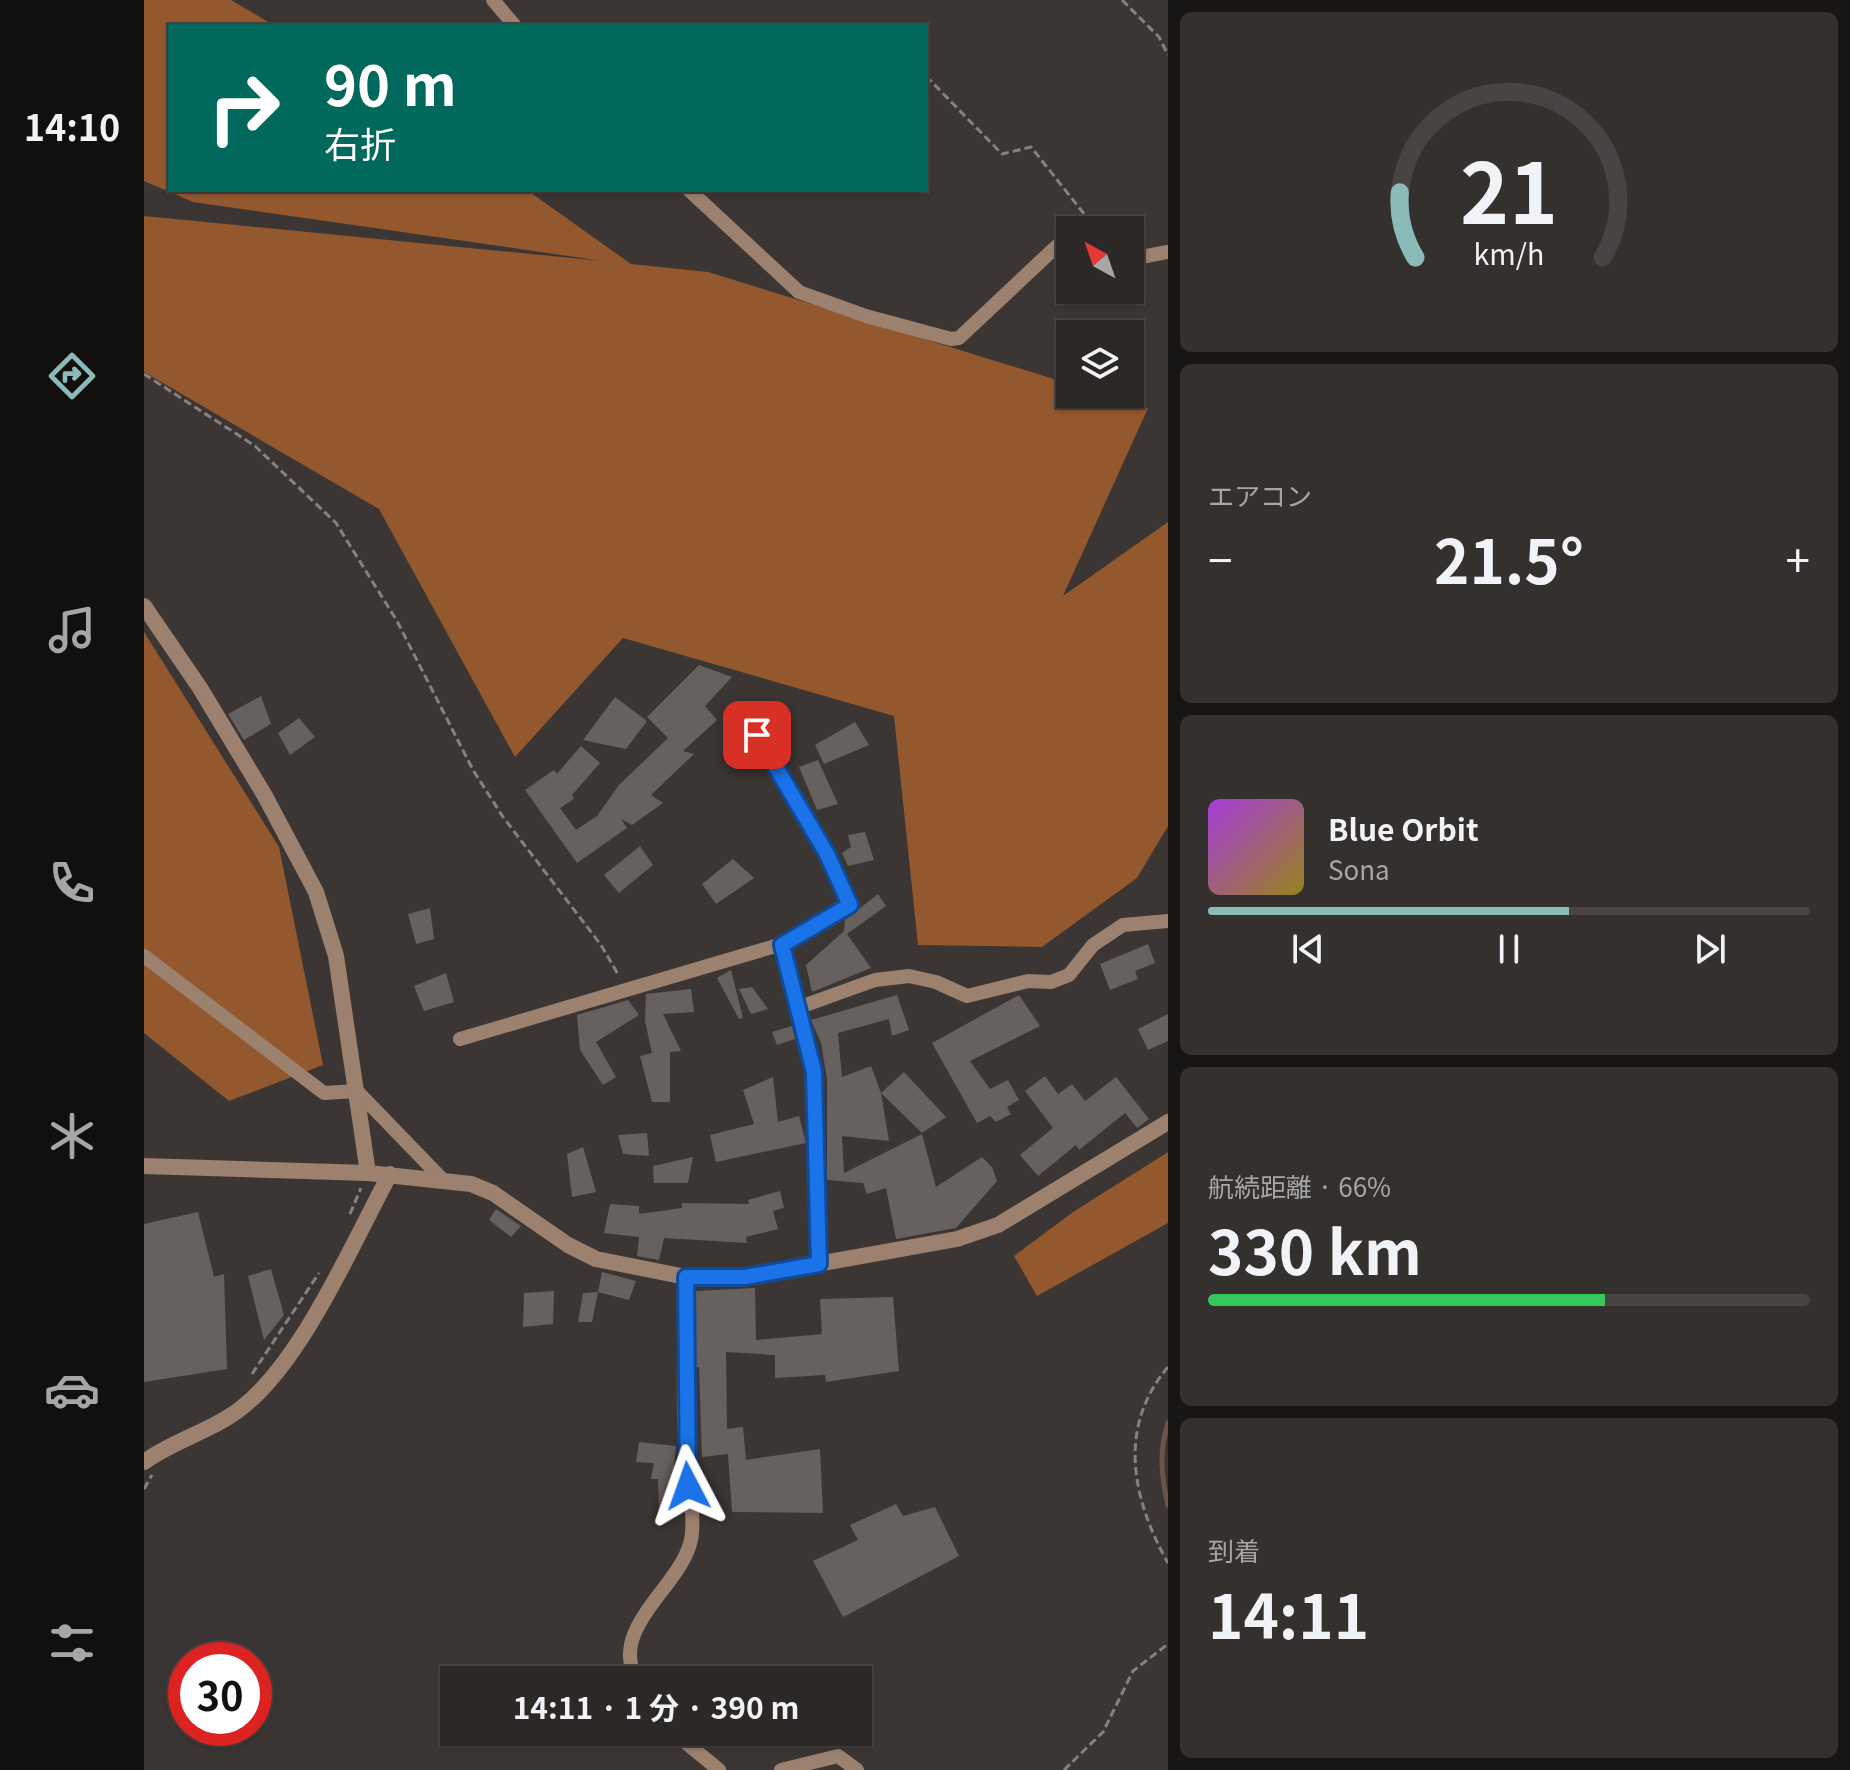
<!DOCTYPE html>
<html lang="ja">
<meta charset="utf-8">
<style>
:root{--surface:#2c2826;--page:#34302e;--text:#f1f3f6;--muted:#a6a6a7;--line:#484443;--accent:#8bbbb9}
body{margin:0;font-family:Georgia,"Noto Sans JP",serif;background:var(--page);color:var(--text);height:100vh;display:flex;flex-direction:column;font-size:30px;white-space:nowrap}
*{box-sizing:border-box;margin:0}
p{font-size:26px;color:var(--muted)}
.icon{flex:none;width:44px;height:44px;fill:none;stroke:currentColor;stroke-width:2;stroke-linecap:round;stroke-linejoin:round}
.map{position:relative;flex:1;overflow:hidden}
.drawer{display:flex;flex-direction:column;gap:12px;padding:12px;background:#181615;width:682px}
.drawer>*{flex:none}
.guide{position:absolute;left:24px;top:24px;width:760px;height:168px;border-radius:0px;box-shadow:0 2px 6px #0004,0 0 0 2px var(--line);background:#00695c;color:#fff;overflow:hidden}
.needle{width:52px;rotate:320deg}
.buttons{position:absolute;left:912px;top:216px;display:grid;gap:16px}
.buttons a{display:grid;place-items:center;width:88px;height:88px;border-radius:0px;background:var(--surface);box-shadow:0 2px 6px #0004,0 0 0 2px var(--line);font-size:40px}
.speed{position:absolute;left:24px;top:1642px;display:flex;gap:16px;font-size:40px;font-weight:700;text-align:center}
.speed>*{display:grid;place-content:center;width:104px;height:104px;border-radius:50%;background:var(--surface);box-shadow:0 2px 6px #0004,0 0 0 2px var(--line);line-height:1}
.speed .limit{border:12px solid #d22;background:#fff;color:#111}
.pin{position:absolute;display:grid;place-items:center;width:68px;height:68px;color:#fff;margin:-34px;border-radius:16px;box-shadow:0 4px 12px #0006}
.me{position:absolute;width:88px;margin:-44px;rotate:356deg;stroke-linejoin:round;filter:drop-shadow(0 0 6px #0008)}
.turn{display:flex;align-items:center;gap:28px;height:168px;padding:0 24px;font-size:36px}
.turn .icon{width:104px;height:104px;stroke-width:2.5}
.turn b{display:block;font-size:56px;line-height:68px}
.big{font-size:60px;font-weight:700;line-height:1.1}
.drawer .card{flex:1;display:flex;flex-direction:column;justify-content:center;gap:12px;min-width:0;padding:0 28px;border-radius:12px;background:var(--page)}
.drawer .dial{align-items:center;gap:0}
.dial svg{height:208px;overflow:visible;fill:none;stroke:var(--line);stroke-width:7;stroke-linecap:round;text-anchor:middle}
.dial text{fill:var(--text);stroke:none}
.song{display:flex;align-items:center;gap:24px}
.cover{width:96px;height:96px;border-radius:12px;background:linear-gradient(135deg,hsl(280 70% 55%),hsl(50 70% 35%))}
.played{height:8px;border-radius:4px;background:linear-gradient(90deg,var(--accent) 60%,var(--line) 60%)}
.keys{display:flex;justify-content:space-around;direction:ltr}
.heat{display:flex;justify-content:space-between;align-items:center;font-size:44px;direction:ltr}
.charge{height:12px;border-radius:6px;background:linear-gradient(90deg,#34c759 66%,var(--line) 0)}
.trip{position:absolute;left:296px;top:1666px;width:432px;height:80px;border-radius:0px;background:var(--surface);box-shadow:0 2px 6px #0004,0 0 0 2px var(--line);font-weight:700;line-height:80px;text-align:center}
main{display:flex;flex:1;min-height:0}
.tabs{display:flex;flex-direction:column;width:144px;justify-content:space-around;align-items:center;background:#12100f;color:var(--muted)}
.tabs .icon{width:56px;height:56px}
.tabs .selected{color:var(--accent)}
.tabs b{font-size:36px;color:var(--text)}
.map>svg:first-child{display:block}
.forest{fill:#94582e}
.lines{fill:none;stroke-linecap:round;stroke-linejoin:round}
.stream{stroke:#6b5645;stroke-width:5}
.building{fill:#66615e}
.path{stroke:#85817f;stroke-width:3;stroke-dasharray:8 4;stroke-linecap:butt}
.minor{stroke:#9d816f;stroke-width:14}
.tertiary{stroke:#9d816f;stroke-width:16}
.route-casing{stroke:#114b97;stroke-width:20}
.route{stroke:#1a73e8;stroke-width:14}
</style>
<main>
<nav class="tabs">
<b>14:10</b>
<svg class="icon selected" aria-label="directions" viewBox="0 0 24 24"><path d="M12 3l9 9-9 9-9-9zM9 14v-3h6M13 9l2 2-2 2"/></svg>
<svg class="icon" aria-label="music" viewBox="0 0 24 24"><path d="M9 18V5l10-2v13"/><circle cx="6" cy="18" r="3"/><circle cx="16" cy="16" r="3"/></svg>
<svg class="icon" aria-label="phone" viewBox="0 0 24 24"><path d="M5 4h4l2 5-3 2q2 4 5 5l2-3 5 2v4C11 20 4 13 5 4z"/></svg>
<svg class="icon" aria-label="climate" viewBox="0 0 24 24"><path d="M12 3v18M4 7l16 10M4 17L20 7"/></svg>
<svg class="icon" aria-label="car" viewBox="0 0 24 24"><path d="M5 17H2v-5l4-1 3-4h7l3 4 3 1v5h-3M9 17h6M6 11h13"/><circle cx="7" cy="17" r="2"/><circle cx="17" cy="17" r="2"/></svg>
<svg class="icon" aria-label="filters" viewBox="0 0 24 24"><path d="M4 7h16M4 17h16"/><circle cx="9" cy="7" r="2"/><circle cx="15" cy="17" r="2"/></svg>
</nav>
<div class="map">
<svg width="1024" height="1770" viewBox="0 0 1024 1770">
<rect width="100%" height="100%" fill="#3b3633"/>
<path class="forest" d="M0,0H87L131,26H26V190H383L487,264L564,272L926,384V394H959L1004,408L919,596L1024,522V826L993,878L898,947L774,945L750,716L479,638L371,757L235,509L0,372V216L459,261L49,202L0,181Z
M0,632L135,847L179,1065L85,1101L0,1033Z
M1024,1152V1223L893,1296L870,1256L929,1212Z"/>
<g class="lines">
<path class="stream" d="M1024,1423C1015,1451 1017,1476 1024,1505"/>
</g>
<path class="building" d="M555,665L588,677L561,706L573,720L539,751L550,754L507,795L519,803L488,825L477,819L483,828L433,863L381,790L410,770L413,774L437,746L456,763L428,795L430,799L416,808L432,830L453,816L475,785L524,738L503,717Z
M117,696L127,724L100,740L84,714Z
M471,697L503,721L482,749L439,740Z
M155,718L171,737L146,755L134,733Z
M711,722L725,745L680,764L671,745Z
M674,760L694,804L673,810L655,767Z
M721,832L730,860L704,866L698,853L707,847L704,835Z
M496,846L509,865L475,893L460,875Z
M589,859L610,878L572,904L558,884Z
M734,894L742,906L703,934L727,968L668,992L662,965L700,931L701,920Z
M286,908L290,939L272,944L264,914Z
M1004,944L1011,963L991,971L994,979L966,990L956,964Z
M587,970L599,1018L595,1019L573,978Z
M302,973L310,1002L280,1011L270,986Z
M608,987L624,1009L607,1014L595,989Z
M547,989L550,1012L519,1014L537,1051L526,1052V1102H508L496,1056L508,1053L501,1021L502,994Z
M753,995L765,1030L748,1036L745,1019L694,1033L698,1077L727,1066L737,1093L745,1141L698,1136L700,1173L778,1134L792,1187L838,1157L848,1167L853,1181L812,1228L752,1239L742,1188L723,1194L719,1183L683,1180V1079L677,1043L667,1020Z
M875,995L896,1026L826,1061L846,1089L864,1080L875,1100L863,1107L867,1114L852,1122L846,1116L833,1123L788,1043Z
M484,1000L495,1015L452,1042L472,1077L459,1085L436,1050L433,1015Z
M1024,1014V1041L1004,1050L994,1029Z
M648,1026L651,1039L633,1045L628,1032Z
M760,1072L802,1117L778,1133L737,1093Z
M901,1076L914,1094L928,1084L941,1101L972,1077L1005,1119L993,1128L981,1113L935,1150L932,1145L894,1176L876,1155L909,1128L881,1091Z
M629,1077L634,1122L655,1116L662,1143L572,1162L566,1135L610,1124L599,1090Z
M503,1133L505,1156L479,1154L474,1135Z
M439,1147L452,1192L428,1197L423,1154Z
M549,1157L544,1183H510L509,1166Z
M636,1191L640,1208L629,1211L634,1229L602,1237L603,1243L520,1238L515,1260L493,1256L495,1237L460,1233L466,1204L495,1206V1214L538,1208V1203L605,1204L604,1200Z
M352,1209L377,1226L367,1237L345,1220Z
M54,1212L70,1277L80,1274L83,1369L0,1382V1224Z
M127,1269L140,1315L120,1340L104,1276Z
M458,1272L492,1281L485,1300L454,1292Z
M611,1288L612,1340L678,1334L676,1299L749,1297L755,1371L682,1382L681,1375L631,1378V1355L582,1352L583,1429L599,1427L602,1460L676,1449L679,1513L588,1512L584,1454L558,1457L555,1367H552L550,1341L552,1291Z
M410,1291L409,1324L379,1327L380,1293Z
M454,1292L448,1322H434L439,1293Z
M495,1442L532,1446L528,1489L533,1490L537,1515L515,1514L514,1479H507L510,1463L492,1462Z
M752,1504L759,1516L791,1507L815,1556L699,1617L669,1561L714,1540L706,1525Z"/>
<g class="lines">
<path class="path" d="M978,0L1015,37L1024,55
M782,76L858,154L887,147L953,230
M0,374L111,446L192,523L253,621L329,770L359,817L457,945L475,976
M206,1214L217,1188
M1024,1367C973,1427 988,1499 1024,1563
M108,1374L175,1273
M0,1489L8,1475
M920,1770L959,1732L989,1671L1024,1644"/>
<path class="minor" d="M349,0L371,26
M545,190L655,292L722,316L807,339L815,338L915,244L926,246
M986,259L1024,252
M638,945L670,1072L675,1264
M0,956L180,1093L213,1091L299,1180
M656,1007L731,980L765,976L792,982L823,996L884,981L907,982L925,975L949,945L979,925L1024,921
M316,1039L645,942L706,905L683,854L613,735
M493,1680C463,1628 537,1587 547,1540C552,1516 542,1462 541,1436C538,1383 541,1330 542,1277
M529,1732L575,1770
M637,1770L694,1756L713,1770"/>
<path class="tertiary" d="M0,606L56,688L121,796L172,892L192,956L224,1173
M0,1166L224,1173L327,1184L349,1193L424,1245L452,1259L542,1277H601L813,1239L854,1225L1024,1122
M0,1462C30,1440 68,1431 96,1409C158,1362 208,1244 246,1174"/>
</g>
<g class="lines">
<g class="route-casing">
<path id="route" d="M544,1486L542,1277H601L675,1264L670,1072L638,945L706,905L683,854L613,735"/>
</g>
<use href="#route" class="route"/>
</g>
</svg>
<div class="buttons">
<a><svg class="needle" viewBox="-14 -14 28 28"><path d="M0-13l5 13h-10z" fill="#e53935"/><path d="M0 13l5-13h-10z" fill="#a6a6a7"/></svg></a>
<a><svg class="icon" aria-label="layers" viewBox="0 0 24 24"><path d="M12 4l9 5-9 5-9-5zM3 14l9 5 9-5"/></svg></a>
</div>
<div class="speed"><div class="limit">30</div></div>
<div class="pin" style="left:613px;top:735px;background:#d93025"><svg class="icon" aria-label="arrive" viewBox="0 0 24 24"><path d="M6 21V4h12l-3 4 3 4H6"/></svg></div>
<svg class="me" style="left:544px;top:1486px" viewBox="-20 -20 40 40"><path d="M0-17L14 15 0 8-14 15z" fill="#1a73e8" stroke="#fff" stroke-width="4"/></svg>
<div class="trip">14:11 · 1 分 · 390 m</div>
<div class="guide">
<div class="turn"><svg class="icon" aria-label="right" viewBox="0 0 24 24"><path d="M7 20v-9h11M14 6l5 5-5 5"/></svg><div><b>90 m</b>右折</div></div>
</div>
</div>
<section class="drawer">
<div class="card dial"><svg viewBox="0 0 100 80">
<path d="M14 69A42 42 0 1 1 86 69"/>
<path d="M14 69A42 42 0 0 1 8 44" stroke="#8bbbb9"/>
<text x="50" y="56" font-size="32" font-weight="700">21</text>
<text x="50" y="72" font-size="11">km/h</text>
</svg></div>
<div class="card"><p>エアコン</p>
<div class="heat"><a>−</a><b class="big">21.5°</b><a>+</a></div>
</div>
<div class="card">
<div class="song"><i class="cover"></i><div><b>Blue Orbit</b><p>Sona</p></div></div>
<div class="played"></div>
<div class="keys"><svg class="icon" aria-label="previous" viewBox="0 0 24 24"><path d="M18 5L8 12l10 7zM5 5v14"/></svg><svg class="icon" aria-label="pause" viewBox="0 0 24 24"><path d="M8 5v14M16 5v14"/></svg><svg class="icon" aria-label="next" viewBox="0 0 24 24"><path d="M6 5l10 7-10 7zM19 5v14"/></svg></div>
</div>
<div class="card"><p>航続距離 · 66%</p><b class="big">330 km</b><div class="charge"></div></div>
<div class="card"><p>到着</p><b class="big">14:11</b></div>
</section>
</main>
